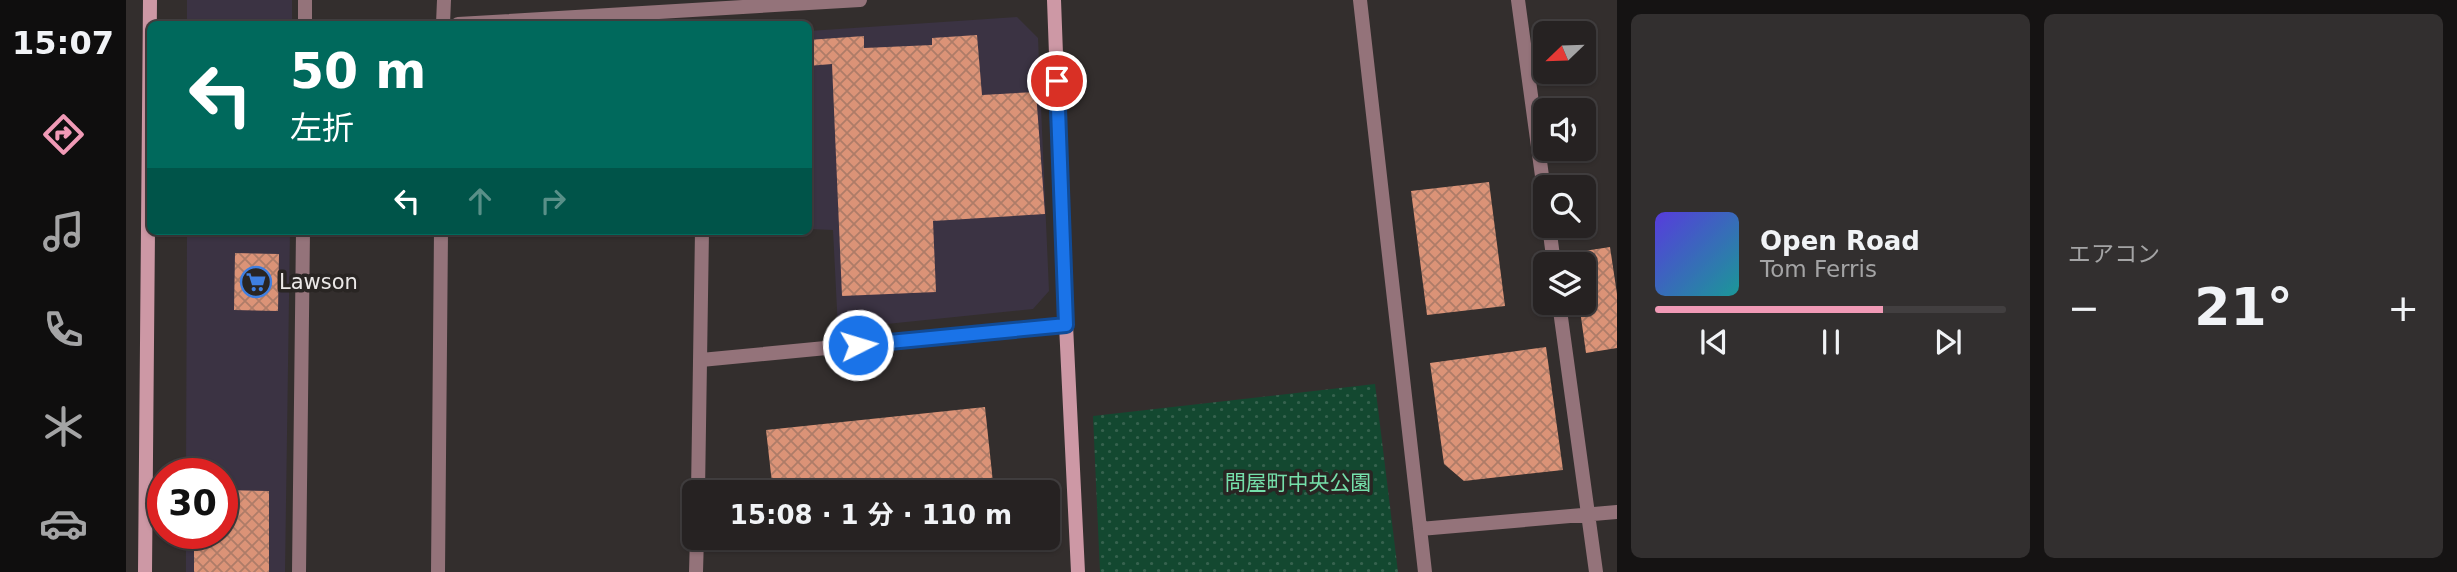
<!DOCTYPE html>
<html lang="ja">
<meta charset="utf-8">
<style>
:root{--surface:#262222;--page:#322f2f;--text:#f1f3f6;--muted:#a4a4a5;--line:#423f40;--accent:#f09ab6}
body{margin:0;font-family:"DejaVu Sans","Noto Sans JP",sans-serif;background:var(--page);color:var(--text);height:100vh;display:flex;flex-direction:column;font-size:26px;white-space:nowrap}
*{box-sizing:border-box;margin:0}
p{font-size:23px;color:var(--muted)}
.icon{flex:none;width:38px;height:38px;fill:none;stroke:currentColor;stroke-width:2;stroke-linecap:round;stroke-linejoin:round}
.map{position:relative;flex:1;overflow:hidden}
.drawer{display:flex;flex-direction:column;gap:14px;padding:14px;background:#151313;width:840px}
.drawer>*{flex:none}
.banner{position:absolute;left:21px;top:21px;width:665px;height:214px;border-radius:10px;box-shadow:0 2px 5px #0004,0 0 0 2px var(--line);background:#00695c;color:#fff;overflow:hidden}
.needle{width:46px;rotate:247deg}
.controls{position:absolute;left:1407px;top:21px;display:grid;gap:14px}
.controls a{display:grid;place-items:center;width:63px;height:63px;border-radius:10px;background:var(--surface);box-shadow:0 2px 5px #0004,0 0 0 2px var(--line);font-size:35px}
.speed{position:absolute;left:21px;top:458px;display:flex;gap:14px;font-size:35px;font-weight:700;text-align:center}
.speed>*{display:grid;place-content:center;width:91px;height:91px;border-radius:50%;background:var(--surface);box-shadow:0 2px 5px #0004,0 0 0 2px var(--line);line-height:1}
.speed .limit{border:10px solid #d22;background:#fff;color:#111}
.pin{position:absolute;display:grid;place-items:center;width:60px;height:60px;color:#fff;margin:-30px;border:4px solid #fff;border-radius:50%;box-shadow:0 2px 7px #0007}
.me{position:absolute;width:77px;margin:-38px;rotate:85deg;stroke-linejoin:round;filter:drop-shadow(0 0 5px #0008)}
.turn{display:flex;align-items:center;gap:24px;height:147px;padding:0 28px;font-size:32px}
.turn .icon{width:91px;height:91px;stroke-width:2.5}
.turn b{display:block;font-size:49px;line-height:60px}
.lanes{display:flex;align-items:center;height:66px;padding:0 28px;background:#0003;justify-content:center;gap:35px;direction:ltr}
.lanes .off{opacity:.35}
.big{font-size:52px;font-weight:700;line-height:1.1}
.drawer .tile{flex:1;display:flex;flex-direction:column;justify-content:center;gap:10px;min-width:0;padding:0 24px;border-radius:10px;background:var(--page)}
.song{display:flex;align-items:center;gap:21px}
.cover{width:84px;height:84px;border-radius:10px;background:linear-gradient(135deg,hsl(250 70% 55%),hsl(180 70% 35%))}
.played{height:7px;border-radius:4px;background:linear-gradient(90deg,var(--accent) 65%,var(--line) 65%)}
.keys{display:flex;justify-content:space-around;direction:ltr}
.heat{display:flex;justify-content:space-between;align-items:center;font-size:38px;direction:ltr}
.drawer .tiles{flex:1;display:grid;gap:14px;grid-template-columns:repeat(2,1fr)}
.trip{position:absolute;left:556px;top:480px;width:378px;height:70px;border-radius:10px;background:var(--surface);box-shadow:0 2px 5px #0004,0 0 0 2px var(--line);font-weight:700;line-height:70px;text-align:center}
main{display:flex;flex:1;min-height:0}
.tabs{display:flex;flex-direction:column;width:126px;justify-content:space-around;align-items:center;background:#0f0e0e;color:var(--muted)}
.tabs .icon{width:49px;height:49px}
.tabs .selected{color:var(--accent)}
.tabs b{font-size:32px;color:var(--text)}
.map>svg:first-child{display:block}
.commercial{fill:#3b3343}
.green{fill:url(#green-dots)}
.building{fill:url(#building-cross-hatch)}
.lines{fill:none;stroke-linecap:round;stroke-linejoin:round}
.street{stroke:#94737a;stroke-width:14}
.secondary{stroke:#cd98a5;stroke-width:14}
.route-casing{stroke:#114b97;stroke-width:18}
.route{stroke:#1a73e8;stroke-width:12}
.labels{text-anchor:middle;stroke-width:7;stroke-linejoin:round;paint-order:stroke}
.poi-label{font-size:21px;fill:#ebe8e7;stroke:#292523;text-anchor:start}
.park-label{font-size:21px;fill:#75dfaa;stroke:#292523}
</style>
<main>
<nav class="tabs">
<b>15:07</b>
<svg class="icon selected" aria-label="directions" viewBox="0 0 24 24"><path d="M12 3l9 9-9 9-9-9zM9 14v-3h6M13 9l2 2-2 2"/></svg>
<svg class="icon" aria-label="music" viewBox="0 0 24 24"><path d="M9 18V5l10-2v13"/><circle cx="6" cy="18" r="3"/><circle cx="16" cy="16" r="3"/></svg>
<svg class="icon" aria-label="phone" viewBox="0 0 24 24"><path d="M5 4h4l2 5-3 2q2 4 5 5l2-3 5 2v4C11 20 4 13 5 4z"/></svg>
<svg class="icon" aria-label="climate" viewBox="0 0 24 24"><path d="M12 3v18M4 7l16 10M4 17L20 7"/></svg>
<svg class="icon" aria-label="car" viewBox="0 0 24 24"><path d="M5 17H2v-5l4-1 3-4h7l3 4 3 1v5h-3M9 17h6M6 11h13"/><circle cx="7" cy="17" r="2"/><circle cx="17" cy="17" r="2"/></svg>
</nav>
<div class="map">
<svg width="1491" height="572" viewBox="0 0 1491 572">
<defs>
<pattern id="green-dots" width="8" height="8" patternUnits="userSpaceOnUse" patternTransform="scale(1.75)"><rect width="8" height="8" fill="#134830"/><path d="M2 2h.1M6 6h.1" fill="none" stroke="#36624e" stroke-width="1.8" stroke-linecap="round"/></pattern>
<pattern id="building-cross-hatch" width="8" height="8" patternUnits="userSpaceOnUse" patternTransform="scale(1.75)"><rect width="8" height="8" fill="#db9377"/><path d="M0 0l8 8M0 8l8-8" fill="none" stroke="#ae7c68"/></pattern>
</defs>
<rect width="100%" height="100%" fill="#332e2d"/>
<path class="commercial" d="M61,0H166V24H61Z
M891,17L912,38L923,291L907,309L712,329L707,230L683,229V31Z
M61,231H164L159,572H60V534H96V474H60Z"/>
<path class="green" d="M1249,384L1272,572H974L967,416Z"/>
<path class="building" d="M851,35L856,95L910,92L919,214L807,221L810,292L716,296L706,64L682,66V40L738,36V48L806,45V38Z
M1363,182L1379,306L1301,315L1285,191Z
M1484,247L1491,294V348L1460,353L1453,303H1458V264H1447L1445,253Z
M109,253L153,254L152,311L108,310Z
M1420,347L1437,470L1338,481L1318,464L1304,363Z
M859,407L868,492H647L640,430Z
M96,490L143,491V572H68V534H96Z"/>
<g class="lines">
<path class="street" d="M1234,0L1299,572
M1392,0L1419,198
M179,24V0
M317,24L318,0
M332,24L734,0
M1423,226L1428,264
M1433,303L1470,572
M575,360L940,325
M572,492L576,231
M1294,529L1491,512
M173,572L177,231
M312,572L315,231
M570,572L571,537"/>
<path class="secondary" d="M928,0L940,325L952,572
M19,572L24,0"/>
</g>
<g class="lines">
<g class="route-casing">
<path id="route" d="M732,345L940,325L931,81"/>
</g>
<use href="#route" class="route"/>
</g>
<defs>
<g id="supermarket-ring" transform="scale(1.575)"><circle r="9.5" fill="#292523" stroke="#3f7fe0" stroke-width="1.5"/><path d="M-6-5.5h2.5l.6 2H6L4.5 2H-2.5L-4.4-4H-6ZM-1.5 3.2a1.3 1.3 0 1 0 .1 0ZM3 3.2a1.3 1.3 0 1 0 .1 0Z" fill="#3f7fe0"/></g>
</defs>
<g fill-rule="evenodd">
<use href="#supermarket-ring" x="130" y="282"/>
</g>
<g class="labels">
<g class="poi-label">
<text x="153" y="289">Lawson</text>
</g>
<g class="park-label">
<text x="1172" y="490">問屋町中央公園</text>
</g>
</g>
</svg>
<div class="controls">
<a><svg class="needle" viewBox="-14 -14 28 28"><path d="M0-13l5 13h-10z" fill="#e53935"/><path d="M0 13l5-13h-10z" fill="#a4a4a5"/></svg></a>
<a><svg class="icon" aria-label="sound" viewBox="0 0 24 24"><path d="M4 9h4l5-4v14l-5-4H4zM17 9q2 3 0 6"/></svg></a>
<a><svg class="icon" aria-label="search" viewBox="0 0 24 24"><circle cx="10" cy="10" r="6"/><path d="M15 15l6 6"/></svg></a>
<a><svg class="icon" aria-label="layers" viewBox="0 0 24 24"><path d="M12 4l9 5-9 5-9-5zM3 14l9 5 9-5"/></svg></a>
</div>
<div class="speed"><div class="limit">30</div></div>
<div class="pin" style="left:931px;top:81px;background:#d93025"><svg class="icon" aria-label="arrive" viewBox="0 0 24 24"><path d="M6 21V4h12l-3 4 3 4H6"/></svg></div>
<svg class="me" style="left:732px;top:345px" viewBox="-20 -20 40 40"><circle r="17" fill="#1a73e8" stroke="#fff" stroke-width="3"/><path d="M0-11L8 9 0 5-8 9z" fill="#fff"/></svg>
<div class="trip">15:08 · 1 分 · 110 m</div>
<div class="banner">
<div class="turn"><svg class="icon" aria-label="left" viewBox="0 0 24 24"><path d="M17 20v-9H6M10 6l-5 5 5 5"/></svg><div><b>50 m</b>左折</div></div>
<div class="lanes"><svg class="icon" aria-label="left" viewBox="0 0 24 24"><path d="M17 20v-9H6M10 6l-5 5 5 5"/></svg><svg class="icon off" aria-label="ahead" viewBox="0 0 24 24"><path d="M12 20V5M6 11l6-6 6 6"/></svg><svg class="icon off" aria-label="right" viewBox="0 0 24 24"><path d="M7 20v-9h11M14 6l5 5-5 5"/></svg></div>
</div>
</div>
<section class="drawer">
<div class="tiles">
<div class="tile">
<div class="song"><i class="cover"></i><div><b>Open Road</b><p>Tom Ferris</p></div></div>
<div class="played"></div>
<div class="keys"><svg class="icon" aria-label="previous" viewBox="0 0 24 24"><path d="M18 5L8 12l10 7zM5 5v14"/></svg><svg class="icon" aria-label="pause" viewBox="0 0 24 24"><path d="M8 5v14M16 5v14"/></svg><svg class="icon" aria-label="next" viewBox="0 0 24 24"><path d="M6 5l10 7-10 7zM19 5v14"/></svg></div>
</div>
<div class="tile"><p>エアコン</p>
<div class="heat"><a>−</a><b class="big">21°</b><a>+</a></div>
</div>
</div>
</section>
</main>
